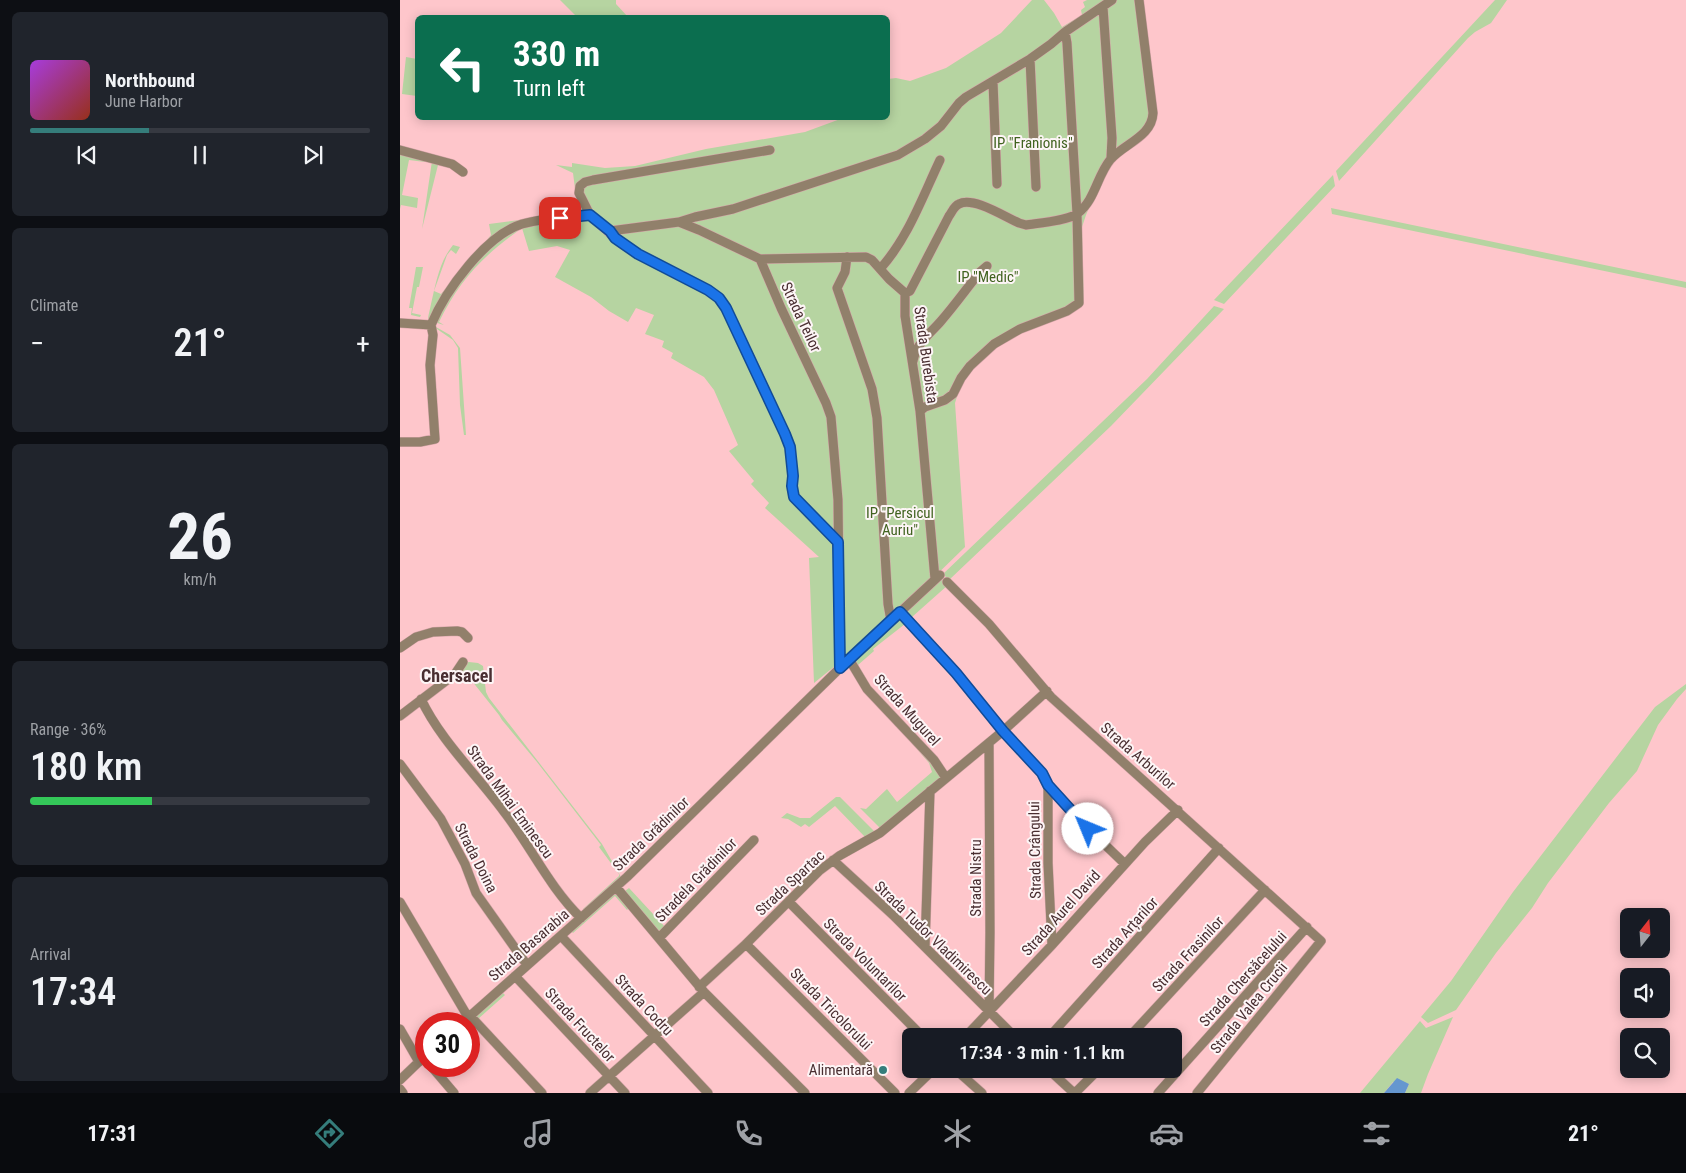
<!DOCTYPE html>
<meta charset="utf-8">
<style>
:root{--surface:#171b24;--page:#20242c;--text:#f1f3f6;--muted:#9ea1a6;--line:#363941;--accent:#357d7b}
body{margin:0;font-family:"Roboto Condensed",sans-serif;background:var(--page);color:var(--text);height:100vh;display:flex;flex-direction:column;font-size:19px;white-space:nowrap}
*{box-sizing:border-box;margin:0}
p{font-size:16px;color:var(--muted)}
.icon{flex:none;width:28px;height:28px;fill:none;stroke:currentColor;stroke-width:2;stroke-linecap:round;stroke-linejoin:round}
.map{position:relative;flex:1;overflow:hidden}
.details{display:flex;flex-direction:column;gap:12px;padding:12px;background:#0d0f14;width:400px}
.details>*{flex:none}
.guide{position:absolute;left:15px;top:15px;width:475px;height:105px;border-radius:8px;box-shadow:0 2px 12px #0003;background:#0b6e4f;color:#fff;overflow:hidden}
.needle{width:32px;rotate:17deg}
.buttons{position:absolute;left:1220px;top:908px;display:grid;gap:10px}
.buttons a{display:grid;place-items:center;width:50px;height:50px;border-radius:8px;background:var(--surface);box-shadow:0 2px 12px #0003;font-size:25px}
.speed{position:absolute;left:15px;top:1012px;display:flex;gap:10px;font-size:25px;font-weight:700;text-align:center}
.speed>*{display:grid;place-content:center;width:65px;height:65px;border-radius:50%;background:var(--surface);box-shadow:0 2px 12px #0003;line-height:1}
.speed .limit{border:8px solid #d22;background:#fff;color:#111}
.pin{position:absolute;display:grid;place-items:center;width:42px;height:42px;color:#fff;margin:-21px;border-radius:10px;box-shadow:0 2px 8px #0006}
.me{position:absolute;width:55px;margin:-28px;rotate:315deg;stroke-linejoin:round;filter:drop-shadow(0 0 4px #0008)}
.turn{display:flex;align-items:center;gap:18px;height:105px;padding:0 15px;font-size:22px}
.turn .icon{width:65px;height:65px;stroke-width:2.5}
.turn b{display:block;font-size:35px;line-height:42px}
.big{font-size:38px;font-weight:600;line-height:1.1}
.details .card{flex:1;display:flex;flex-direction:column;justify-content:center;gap:8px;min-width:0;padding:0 18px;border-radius:8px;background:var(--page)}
.details .dial{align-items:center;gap:0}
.dial b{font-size:65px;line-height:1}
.song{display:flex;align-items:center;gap:15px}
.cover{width:60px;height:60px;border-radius:8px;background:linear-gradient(135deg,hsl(280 70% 55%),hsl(10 70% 35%))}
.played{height:5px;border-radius:2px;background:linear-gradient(90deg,var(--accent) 35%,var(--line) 35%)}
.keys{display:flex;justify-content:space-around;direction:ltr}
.heat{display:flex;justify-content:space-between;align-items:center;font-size:28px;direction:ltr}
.charge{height:8px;border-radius:4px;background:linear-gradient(90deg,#34c759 36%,var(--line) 0)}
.trip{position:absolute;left:502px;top:1028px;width:280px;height:50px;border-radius:8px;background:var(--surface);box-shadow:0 2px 12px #0003;font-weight:600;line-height:50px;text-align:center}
.tab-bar{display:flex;height:80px;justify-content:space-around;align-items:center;background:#090b0e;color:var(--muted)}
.tab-bar .icon{width:35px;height:35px}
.tab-bar .active{color:var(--accent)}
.tab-bar b{font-size:22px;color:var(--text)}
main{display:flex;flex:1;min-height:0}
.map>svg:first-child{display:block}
.green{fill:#b6d4a1}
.water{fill:#6597cf}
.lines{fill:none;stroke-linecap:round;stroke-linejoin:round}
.minor-casing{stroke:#d6a5a9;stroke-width:10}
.minor{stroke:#91806b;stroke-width:9}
.route-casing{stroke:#114b97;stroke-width:12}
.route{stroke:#1a73e8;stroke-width:9}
.poi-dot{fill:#357d7b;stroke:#fdf5f6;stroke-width:2}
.labels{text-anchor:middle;stroke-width:4;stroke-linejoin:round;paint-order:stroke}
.park-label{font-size:15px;fill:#416320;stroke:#fdf5f6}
.street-label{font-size:15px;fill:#492e31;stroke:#fdf5f6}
.poi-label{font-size:15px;fill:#492e31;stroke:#fdf5f6;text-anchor:end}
.quarter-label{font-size:18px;font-weight:bold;fill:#492e31;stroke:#fdf5f6}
</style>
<main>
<section class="details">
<div class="card">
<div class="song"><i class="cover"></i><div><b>Northbound</b><p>June Harbor</p></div></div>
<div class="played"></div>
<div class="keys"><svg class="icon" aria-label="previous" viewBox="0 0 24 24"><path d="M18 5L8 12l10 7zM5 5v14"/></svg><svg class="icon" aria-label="pause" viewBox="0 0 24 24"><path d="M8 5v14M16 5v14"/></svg><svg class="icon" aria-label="next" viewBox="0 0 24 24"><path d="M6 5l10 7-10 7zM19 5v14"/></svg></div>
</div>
<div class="card"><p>Climate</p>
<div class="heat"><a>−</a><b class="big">21°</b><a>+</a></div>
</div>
<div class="card dial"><b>26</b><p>km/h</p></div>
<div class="card"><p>Range · 36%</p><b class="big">180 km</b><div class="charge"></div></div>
<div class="card"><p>Arrival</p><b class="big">17:34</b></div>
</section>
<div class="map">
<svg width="1286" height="1093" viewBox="0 0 1286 1093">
<rect width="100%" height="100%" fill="#fec6cb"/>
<path class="green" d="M160,0H216V4L228,17H177Z
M632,0H644L654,13L662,27L682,15L681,10L685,7L683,2L687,0H743L755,122L736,143L713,162L702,177L686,215L682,227L684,304L672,312L637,324L603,340L573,366L563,378L555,403L565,547L525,586L493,615H491L467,640L414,683L409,558L419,557L365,508L369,503L351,484L354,481L329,451L338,445L314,390L304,377L271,358L273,353L262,347L264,341L245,334L254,315L236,308L228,322L209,311L191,297L155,277L170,250L157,246L129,251L122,228C84,255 60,279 39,322L44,325L34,322C50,286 85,243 122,227C131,223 142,222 152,221V223L180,221L179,213C164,215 148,216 133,220C94,229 72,259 49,288C42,297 36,315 28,320C28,315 30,310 31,304C36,283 39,262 53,245L60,247L56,254L51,250L47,255L34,291L41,294L91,235L89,224L178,212L173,173L156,165L172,167V163L205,168L235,166L306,149L405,132L443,118H488V79L496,78L510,81L546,68L601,33Z
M1095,0H1107L1091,23L1075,32L1068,38L939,181L936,171Z
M6,57L17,59V96L2,94Z
M0,153L25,159V162L9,160L2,195L18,198L17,208L1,205L0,209Z
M32,161L38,165L22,229Z
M933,175L935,186L824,304L814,300Z
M931,208L1286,282V288L932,214Z
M16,267H23L19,287H17L12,313L21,315L20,317L11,315L12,308H9Z
M814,306L824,309L711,426L549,580L543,574L747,379Z
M36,327L50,335L60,348L66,435H64L60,405L58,348L53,340L37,329L35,354Z
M541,578L548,585L512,617L505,610Z
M499,616L505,624L473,649L474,651L458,665L467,680L465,681L455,664L454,657Z
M69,662L78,663L83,666L86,692L89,698L202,844L221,877L186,909H183L219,876V874L199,847L201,845L137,762L102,720L99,715L68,676H62V671L65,663Z
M1286,684V689L1277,699L1258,725L1237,771L1209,803L1148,883L1132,908L1096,953L1056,1010L1028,1023L1021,1017L1051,981L1113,892L1255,707Z
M492,718L541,774L540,778L481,829L460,808L466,809L487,789L497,802L532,772L529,763L491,719Z
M436,797H440L476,833L466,838L435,806L409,827L405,824L401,827L388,819L381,818L387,813L400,818H410Z
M229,888L266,928L259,933L225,891Z
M213,895H218L229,908L227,910L215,896L173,933L171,931Z
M102,992L105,995L78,1019L76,1018V1015Z
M1053,1017L1028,1074L1021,1093H1005L1009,1084L993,1082L984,1093H960L1020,1021L1026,1028Z"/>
<path class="water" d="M997,1078L1009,1084L1005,1093H984Z"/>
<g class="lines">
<g class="minor-casing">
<path id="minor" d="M703,7L712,138L711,158
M630,59L636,187
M593,82L597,184
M0,150L52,164L63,172
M370,150L193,180L185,182L180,186L179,193L190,215L222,244L238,254L308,290L319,298L326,308L355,368L385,434L390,447L393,476L392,486L394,497L438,542
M279,222L295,217L333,209L498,155L525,139L541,126L559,103L566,97L630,59L651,44L665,32L712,0
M210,231L279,222L299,230L360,259L381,308L426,403L431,417L438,500L440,668
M447,257L445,272L437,288L472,389L477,418L488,604L491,621
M360,259L466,257L472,260L489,279L505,293V316L520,411L535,579
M480,269C508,238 522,198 540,160
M505,293L510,291L549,216C552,212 554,206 559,204C573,196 605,217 619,223L626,225C639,223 668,221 678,213C695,200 697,176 710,160C723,144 752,137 753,113L739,0
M0,323L31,325
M31,325C45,291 86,235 122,224C144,218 168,217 190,215
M513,361C516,343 530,334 541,321C555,305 567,288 580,272L587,266
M520,411L525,407L545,400L553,394L561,378L570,366L594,344L620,329L667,311L679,303L677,214L667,43L665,32
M0,442H20L35,439L30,365L33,335L31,325
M547,582L589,624L651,697L921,941L797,1093
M501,612L556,673L603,731L642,773L648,785L676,817L725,864
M0,648L16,637L33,632L57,631L62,632L68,638
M449,659L467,689L534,760L546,778
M21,699C40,740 79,777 105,813C131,847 150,888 181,918
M0,716L55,674L63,662
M589,743L590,932L589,1011
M0,764L41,819L65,864L76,893L127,965
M648,785V863L652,945
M433,860L494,916L614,1036
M216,887L304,992L405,1093
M0,902L68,1017L75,1021L142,1093
M389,902L522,1036
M161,936L308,1093
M259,938L354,840
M346,944L495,1093
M525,947L530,791
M115,976L225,1093
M299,987L346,944L419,871L439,856L480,833L603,731L647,691
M61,1024L227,877L440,668L540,575
M0,1029L19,1062
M566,1036L652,945L745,842L778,810
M650,1036L819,848
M730,1036L865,890
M31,1066L54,1093
M555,1069L582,1093
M648,1069L674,1093
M0,1080L26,1055
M0,1089L3,1093
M190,1093L304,992
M509,1093L534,1069
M675,1093L699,1069
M758,1093L907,927"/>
</g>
<use href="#minor" class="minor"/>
</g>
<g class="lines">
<g class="route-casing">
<path id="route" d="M160,218L190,215L210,231L215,238L238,254L308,290L319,298L326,308L385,434L390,447L393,476L392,486L394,497L438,542L440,668L500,612L556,673L603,731L642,773L648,785L688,829"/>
</g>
<use href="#route" class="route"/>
</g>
<circle class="poi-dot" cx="483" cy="1070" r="5"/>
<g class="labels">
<g class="park-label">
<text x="633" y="148">IP "Franionis"</text>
<text x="588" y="282">IP "Medic"</text>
<text x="500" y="518">IP "Persicul<tspan x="500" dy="17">Auriu"</tspan></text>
</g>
<g class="street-label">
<text transform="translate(401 317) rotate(65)" y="5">Strada Teilor</text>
<text transform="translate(526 355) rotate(82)" y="5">Strada Burebista</text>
<text transform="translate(507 710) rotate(48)" y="5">Strada Mugurel</text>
<text transform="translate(738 756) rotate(41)" y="5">Strada Arburilor</text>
<text transform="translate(110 802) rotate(54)" y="5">Strada Mihai Eminescu</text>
<text transform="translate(251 834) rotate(-44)" y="5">Strada Grădinilor</text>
<text transform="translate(635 850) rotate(-91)" y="5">Strada Crângului</text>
<text transform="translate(76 858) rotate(63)" y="5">Strada Doina</text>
<text transform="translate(576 878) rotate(-90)" y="5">Strada Nistru</text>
<text transform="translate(296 880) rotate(-46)" y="5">Stradela Grădinilor</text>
<text transform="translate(390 883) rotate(-43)" y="5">Strada Spartac</text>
<text transform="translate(661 913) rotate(-48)" y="5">Strada Aurel David</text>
<text transform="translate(725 933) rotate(-48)" y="5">Strada Arțarilor</text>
<text transform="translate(533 938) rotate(44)" y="5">Strada Tudor Vladimirescu</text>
<text transform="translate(129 945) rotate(-41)" y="5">Strada Basarabia</text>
<text transform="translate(788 954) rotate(-47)" y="5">Strada Frasinilor</text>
<text transform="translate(465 960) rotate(45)" y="5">Strada Voluntarilor</text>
<text transform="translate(843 979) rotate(-48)" y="5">Strada Chersăcelului</text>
<text transform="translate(244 1005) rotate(47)" y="5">Strada Codru</text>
<text transform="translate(849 1008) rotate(-51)" y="5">Strada Valea Crucii</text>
<text transform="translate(431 1009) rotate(45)" y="5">Strada Tricolorului</text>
<text transform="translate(180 1025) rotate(47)" y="5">Strada Fructelor</text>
</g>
<g class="poi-label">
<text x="473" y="1075">Alimentară</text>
</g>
<g class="quarter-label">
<text x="57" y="682">Chersacel</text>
</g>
</g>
</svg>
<div class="buttons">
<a><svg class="needle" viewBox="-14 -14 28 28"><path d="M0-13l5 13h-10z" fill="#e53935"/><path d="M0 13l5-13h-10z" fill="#9ea1a6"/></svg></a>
<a><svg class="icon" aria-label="sound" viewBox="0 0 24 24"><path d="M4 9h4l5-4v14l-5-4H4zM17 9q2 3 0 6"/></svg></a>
<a><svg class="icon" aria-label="search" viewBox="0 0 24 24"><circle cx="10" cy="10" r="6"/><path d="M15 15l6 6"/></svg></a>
</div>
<div class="speed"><div class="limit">30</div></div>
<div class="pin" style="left:160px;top:218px;background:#d93025"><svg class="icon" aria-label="arrive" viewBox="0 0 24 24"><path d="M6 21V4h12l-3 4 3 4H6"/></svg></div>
<svg class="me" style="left:688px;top:829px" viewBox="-20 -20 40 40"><circle r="19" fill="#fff"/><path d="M0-13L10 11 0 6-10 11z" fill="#1a73e8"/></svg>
<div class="trip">17:34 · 3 min · 1.1 km</div>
<div class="guide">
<div class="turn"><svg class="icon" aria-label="left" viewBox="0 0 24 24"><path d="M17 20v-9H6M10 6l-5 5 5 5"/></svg><div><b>330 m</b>Turn left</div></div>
</div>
</div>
</main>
<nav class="tab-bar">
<b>17:31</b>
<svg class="icon active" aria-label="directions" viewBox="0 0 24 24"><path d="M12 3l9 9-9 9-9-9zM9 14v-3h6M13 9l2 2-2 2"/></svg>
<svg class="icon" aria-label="music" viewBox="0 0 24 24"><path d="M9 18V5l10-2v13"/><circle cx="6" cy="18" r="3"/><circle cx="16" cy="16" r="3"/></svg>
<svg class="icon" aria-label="phone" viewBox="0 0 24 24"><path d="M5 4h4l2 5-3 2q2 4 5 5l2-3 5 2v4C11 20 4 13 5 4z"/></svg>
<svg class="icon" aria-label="climate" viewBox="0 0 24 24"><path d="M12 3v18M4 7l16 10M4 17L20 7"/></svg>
<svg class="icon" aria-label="car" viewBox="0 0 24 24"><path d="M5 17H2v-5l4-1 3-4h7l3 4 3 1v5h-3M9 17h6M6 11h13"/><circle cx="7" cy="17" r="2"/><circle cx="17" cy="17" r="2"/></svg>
<svg class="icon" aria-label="filters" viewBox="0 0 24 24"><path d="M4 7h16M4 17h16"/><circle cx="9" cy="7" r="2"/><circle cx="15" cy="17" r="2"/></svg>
<b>21°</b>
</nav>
